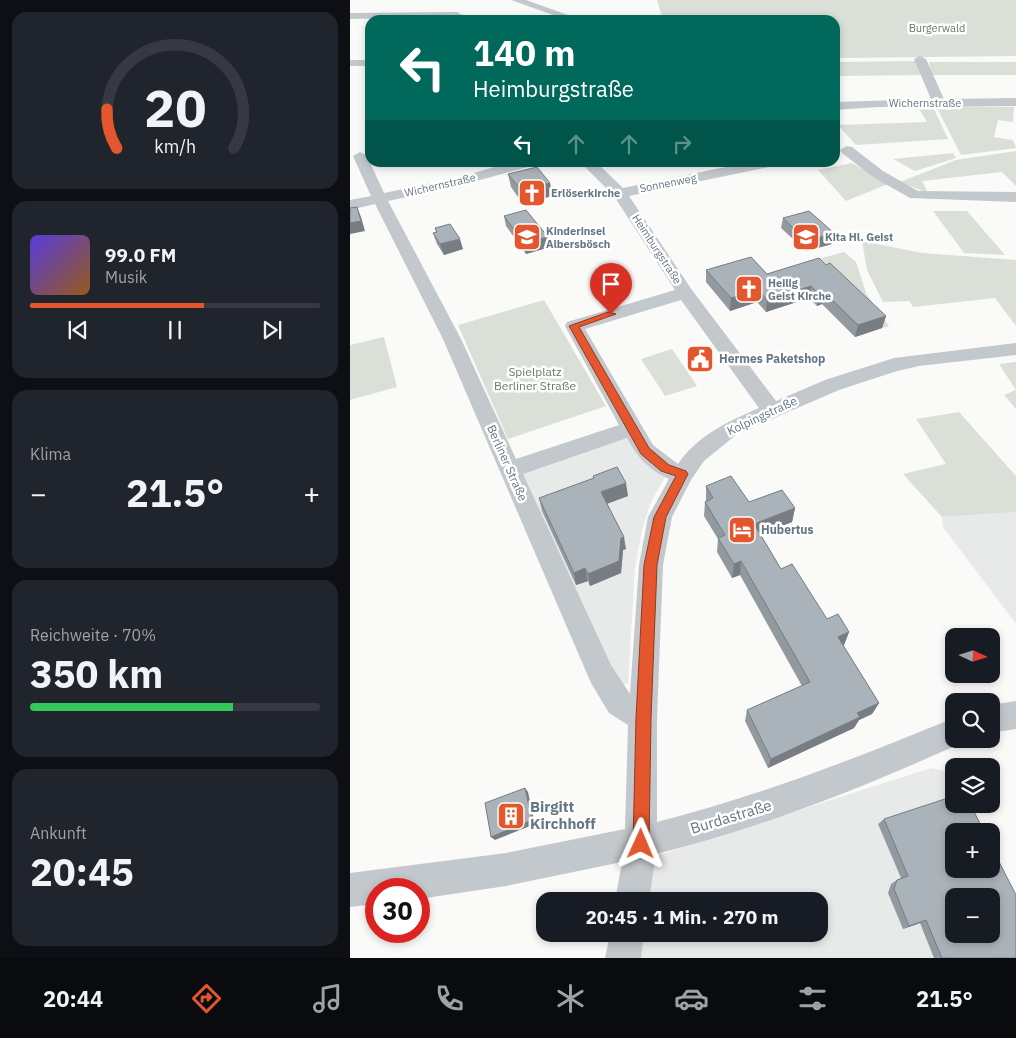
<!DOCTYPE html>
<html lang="de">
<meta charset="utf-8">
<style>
:root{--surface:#171b24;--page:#20242c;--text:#f1f3f6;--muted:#9ea1a6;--line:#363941;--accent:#e4572e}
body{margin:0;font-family:"IBM Plex Sans",sans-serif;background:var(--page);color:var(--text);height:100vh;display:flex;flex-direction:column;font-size:19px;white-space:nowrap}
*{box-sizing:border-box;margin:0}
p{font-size:16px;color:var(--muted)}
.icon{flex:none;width:28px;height:28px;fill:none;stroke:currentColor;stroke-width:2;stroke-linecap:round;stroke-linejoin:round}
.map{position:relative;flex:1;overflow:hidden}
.panel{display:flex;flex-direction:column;gap:12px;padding:12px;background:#0d0f14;width:350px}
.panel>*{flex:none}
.top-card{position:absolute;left:15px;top:15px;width:475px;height:152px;border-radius:15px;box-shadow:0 2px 8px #0003;background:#00695c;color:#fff;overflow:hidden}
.needle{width:32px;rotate:94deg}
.fabs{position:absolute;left:595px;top:628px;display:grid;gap:10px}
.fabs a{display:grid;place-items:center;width:55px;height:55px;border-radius:10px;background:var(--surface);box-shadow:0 2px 8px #0003;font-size:25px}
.speed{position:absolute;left:15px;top:878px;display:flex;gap:10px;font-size:25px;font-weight:700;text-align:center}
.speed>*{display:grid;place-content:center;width:65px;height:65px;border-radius:50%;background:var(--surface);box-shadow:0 2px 8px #0003;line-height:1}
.speed .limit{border:8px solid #d22;background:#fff;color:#111}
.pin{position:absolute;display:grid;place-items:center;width:42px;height:42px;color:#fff;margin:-51px -21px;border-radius:50% 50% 50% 0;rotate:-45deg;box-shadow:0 0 5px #0007}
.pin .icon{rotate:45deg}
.me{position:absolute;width:55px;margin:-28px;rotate:1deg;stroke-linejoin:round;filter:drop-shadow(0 0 4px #0008)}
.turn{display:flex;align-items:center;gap:18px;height:105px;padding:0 25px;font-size:22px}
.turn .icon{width:65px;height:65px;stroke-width:2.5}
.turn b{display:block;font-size:35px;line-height:42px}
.lanes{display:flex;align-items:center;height:48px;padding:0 25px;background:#0003;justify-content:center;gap:25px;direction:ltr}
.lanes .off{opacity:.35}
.big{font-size:38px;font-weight:700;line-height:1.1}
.panel .widget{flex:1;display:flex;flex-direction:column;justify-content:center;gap:8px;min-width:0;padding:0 18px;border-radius:15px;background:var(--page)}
.panel .dial{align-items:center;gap:0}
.dial svg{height:130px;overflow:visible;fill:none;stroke:var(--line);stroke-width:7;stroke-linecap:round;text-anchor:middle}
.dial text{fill:var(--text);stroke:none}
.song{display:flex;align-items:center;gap:15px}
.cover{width:60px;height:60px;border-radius:8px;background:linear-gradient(135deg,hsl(250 70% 55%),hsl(30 70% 35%))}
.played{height:5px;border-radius:2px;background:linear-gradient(90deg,var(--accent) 60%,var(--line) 60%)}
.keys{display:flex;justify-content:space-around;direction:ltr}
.heat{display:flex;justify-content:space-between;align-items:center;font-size:28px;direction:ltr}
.charge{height:8px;border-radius:4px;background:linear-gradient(90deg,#34c759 70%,var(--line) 0)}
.trip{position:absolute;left:186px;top:892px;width:292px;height:50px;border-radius:15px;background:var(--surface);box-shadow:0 2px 8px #0003;font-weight:700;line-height:50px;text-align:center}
.dock{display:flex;height:80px;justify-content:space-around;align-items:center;background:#090b0e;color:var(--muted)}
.dock .icon{width:35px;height:35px}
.dock .current{color:var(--accent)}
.dock b{font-size:22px;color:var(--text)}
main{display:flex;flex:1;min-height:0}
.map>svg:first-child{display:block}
.built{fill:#e8e9e9;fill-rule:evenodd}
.green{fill:#dadfd7}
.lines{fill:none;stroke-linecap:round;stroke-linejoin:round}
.minor{fill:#c3c8cc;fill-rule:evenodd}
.wall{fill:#929a9f}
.shaded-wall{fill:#777d82}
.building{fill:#aab3b9;stroke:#777d82;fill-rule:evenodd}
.route{fill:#e4572e;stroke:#94391e}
.labels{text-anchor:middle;stroke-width:5;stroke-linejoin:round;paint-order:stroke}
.far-park-label{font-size:11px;fill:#687a64;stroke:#fff}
.far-street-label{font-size:11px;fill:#657683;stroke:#fff}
.far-poi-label{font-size:11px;font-weight:bold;fill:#657683;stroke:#fff;text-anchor:start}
.poi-label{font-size:12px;font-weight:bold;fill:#657683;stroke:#fff;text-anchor:start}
.park-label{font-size:12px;fill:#687a64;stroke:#fff}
.street-label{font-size:12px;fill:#657683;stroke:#fff}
.near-poi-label{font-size:15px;font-weight:bold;fill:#657683;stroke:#fff;text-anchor:start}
.near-street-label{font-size:15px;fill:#657683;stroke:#fff}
</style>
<main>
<section class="panel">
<div class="widget dial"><svg viewBox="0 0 100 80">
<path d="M14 69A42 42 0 1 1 86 69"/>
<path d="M14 69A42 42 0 0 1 8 45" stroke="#e4572e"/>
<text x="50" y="56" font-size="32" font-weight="700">20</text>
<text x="50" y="72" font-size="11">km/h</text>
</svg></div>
<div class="widget">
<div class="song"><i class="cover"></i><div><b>99.0 FM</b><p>Musik</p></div></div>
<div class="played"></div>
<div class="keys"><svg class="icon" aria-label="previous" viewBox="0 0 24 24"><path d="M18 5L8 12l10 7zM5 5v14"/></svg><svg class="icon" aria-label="pause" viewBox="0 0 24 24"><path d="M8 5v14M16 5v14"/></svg><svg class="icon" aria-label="next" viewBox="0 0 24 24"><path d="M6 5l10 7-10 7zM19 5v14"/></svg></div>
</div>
<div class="widget"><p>Klima</p>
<div class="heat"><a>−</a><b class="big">21.5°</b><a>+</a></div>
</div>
<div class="widget"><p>Reichweite · 70%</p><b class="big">350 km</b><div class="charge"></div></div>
<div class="widget"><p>Ankunft</p><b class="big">20:45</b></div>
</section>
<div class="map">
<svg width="666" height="958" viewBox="0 0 666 958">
<rect width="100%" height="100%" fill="#fafaf8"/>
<path class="built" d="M270,438L279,439L301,466L315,477L301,502L292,530L285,567L278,684L265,686L171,480L174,472Z
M666,512V624L593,527L592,517Z
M581,768L597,772L604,785V869H641L666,958H285L290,934H470V901H297L306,856ZM604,896H641V934H604Z"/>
<path class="green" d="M307,0H666V56L485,58V20H313Z
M566,61L574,75L485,76V62Z
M579,62H666V75H582Z
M586,106L664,107L663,122L648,120L644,137L663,140L666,148L611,155Z
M568,107L584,109L598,139L506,145L488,125L577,122Z
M666,151V186L652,172L572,181L578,193L550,182L606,160Z
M603,153L606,158L565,171L543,159Z
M502,163L538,184L496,201L468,170Z
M583,211H617L655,255L614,253Z
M512,241L572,253L666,260V326L645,298L563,307L559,301L533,302L517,270Z
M494,252L506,262L516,293L539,326L532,328L445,277L436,268Z
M194,300L256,406L158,439L108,325Z
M34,337L47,387L0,400V345Z
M322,349L347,386L315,396L291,359Z
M666,362V409L654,395L666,390L649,364Z
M609,412L666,476V512L592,517L553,474L596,464L566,419Z"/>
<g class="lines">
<path class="minor" d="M161,0H176L232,20H217Z
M107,12L112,15L111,17L0,19V13Z
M570,56L576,59L594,99L666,98V106L528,107L485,110V102L581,99L564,59Z
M0,60H20V66H0Z
M497,146L502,147L533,171L568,191L666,192V202L560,198L523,177L492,153L490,150Z
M10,152L17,156L34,193L110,177L162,162H187L185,165L112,185L38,201L111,339L166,459L269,425L215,326L217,322L325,290L264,196L230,162H246L273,188L400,162H431L424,166L279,196L342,290L426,401L475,380L544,358L666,343V355L569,366L547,371L489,390L387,434L354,461L341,480L322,517L313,565L307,718V822C410,796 506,758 604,718V739H616L614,742C514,787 412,828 306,854L299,901H265L272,862L156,886L69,899V889H26V904L0,907V873L156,853L275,829L278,725L259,713L241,683L93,339L25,204L0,210V200L21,196L3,156ZM331,300L409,408C377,422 348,435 328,464L303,445L235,329ZM277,438C287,457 299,470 319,479L298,517L289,565L280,694L261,665L173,474Z
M666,701V729L641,733V705Z
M260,934H294L291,958H255Z"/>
</g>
<path class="wall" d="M158,174L200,183L202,196L173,204L161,187Z
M154,216L198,237L200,247L176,254L156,226Z
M433,218L484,233L482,244L456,251L431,228Z
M85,228L113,249L94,255L87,244L83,233L86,232Z
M476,265L536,316L532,328L505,337L472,304L467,306L459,298L416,312L407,302L380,311L356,282V270L417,274Z
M243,476L278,496L257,504L276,549L273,550L271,573L240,586L238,581L226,585L192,511L189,498L243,479Z
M356,486L399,502L445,508L442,522L411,535L431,569L477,619L499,632L494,645H493L529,703L522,714L509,720L504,728L418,768L395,721L397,710L452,686L390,575L382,578L367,552L368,539L354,516L355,502L356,501Z
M534,819L666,958H584L570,923L553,929L538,893L541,884L547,880L551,878L528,824Z"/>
<path class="shaded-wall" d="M200,183L202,196L173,204L171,190Z
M7,207L11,217L15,231L0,234V223Z
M484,233L482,244L456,251L457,241Z
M198,237L200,247L176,254L174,243Z
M110,239L113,249L94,255L90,244Z
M461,286L459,298L416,312L417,300Z
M409,290L407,302L380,311L381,298Z
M474,292L472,304L467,306L469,294Z
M536,316L532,328L505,337L508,325Z
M276,483L278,496L253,505L251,492Z
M445,508L442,522L402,538L404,524Z
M274,537L276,549L273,550L271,573L240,586L238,574L271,538Z
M391,561L390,575L382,578L384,564Z
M235,568L238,581L226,585L224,573Z
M499,632L494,645L483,649L488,637Z
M529,703L522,714L509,720L504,728L418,768L421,759L507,713Z
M175,788L178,792L185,824L145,840L141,837Z
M576,920L570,923L553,929L559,926Z"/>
<path class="building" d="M187,167L200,183L171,190L158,174Z
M7,207L11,221L0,223V208Z
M176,210L198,237L174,243L154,216Z
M459,211L484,233L457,241L433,218Z
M100,224L110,239L90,244L83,233L87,232L85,228Z
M401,257L417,274L469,258L476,265L480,263L536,316L508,325L474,292L469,294L461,286L417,300L409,290L381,298L356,270Z
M267,467L276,483L251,492L274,537L271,538L269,561L238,574L235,568L224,573L189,498L244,478L243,476Z
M381,476L399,502L432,490L445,508L404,524L431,569L442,564L477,619L488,614L499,632L488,637L529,703L507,713L510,717L421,759L397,710L460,682L391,561L384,564L368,538L375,535L355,502L363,498L356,486Z
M175,788L182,820L141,837L135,803Z
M604,796V804H620L634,831H604V869H641V846L666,895V958H592L576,920L559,926L544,889L547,880L558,876L534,819ZM604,896H641V934H604Z"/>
<path class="route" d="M258,312L266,314L229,327L299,448L319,465L336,471L338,474L316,517L307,565L301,718L299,844L296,849L291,852L285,849L283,844L286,718L294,565L304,517L326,476L311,471L291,454L219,326Z"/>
<defs>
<g id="church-square" transform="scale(1.4375)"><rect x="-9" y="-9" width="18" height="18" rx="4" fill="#e4572e" stroke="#fff"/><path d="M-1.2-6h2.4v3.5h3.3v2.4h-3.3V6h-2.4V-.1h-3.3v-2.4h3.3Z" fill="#fff"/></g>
<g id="school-square" transform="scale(1.4375)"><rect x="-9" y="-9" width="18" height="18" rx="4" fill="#e4572e" stroke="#fff"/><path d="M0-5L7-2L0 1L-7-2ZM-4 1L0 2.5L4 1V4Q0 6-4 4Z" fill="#fff"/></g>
<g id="civic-square" transform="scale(1.4375)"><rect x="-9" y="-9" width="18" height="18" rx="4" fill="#e4572e" stroke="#fff"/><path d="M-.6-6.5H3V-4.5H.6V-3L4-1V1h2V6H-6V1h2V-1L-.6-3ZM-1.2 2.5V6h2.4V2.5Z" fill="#fff"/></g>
<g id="hotel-square" transform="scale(1.4375)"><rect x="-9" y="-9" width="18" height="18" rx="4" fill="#e4572e" stroke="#fff"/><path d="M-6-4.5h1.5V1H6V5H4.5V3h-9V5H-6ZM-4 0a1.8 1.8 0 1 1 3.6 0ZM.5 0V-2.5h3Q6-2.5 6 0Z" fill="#fff"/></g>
<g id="building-square" transform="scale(1.4375)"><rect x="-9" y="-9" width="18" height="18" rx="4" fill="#e4572e" stroke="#fff"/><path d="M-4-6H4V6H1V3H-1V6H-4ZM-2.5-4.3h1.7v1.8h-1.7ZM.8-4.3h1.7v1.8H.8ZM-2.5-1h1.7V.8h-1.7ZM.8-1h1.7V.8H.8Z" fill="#fff"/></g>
</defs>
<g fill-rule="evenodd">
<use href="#church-square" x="182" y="193"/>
<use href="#school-square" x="177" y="237"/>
<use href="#school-square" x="456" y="237"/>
<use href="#church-square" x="399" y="289"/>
<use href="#civic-square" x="350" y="359"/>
<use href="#hotel-square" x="392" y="530"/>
<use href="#building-square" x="161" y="816"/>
</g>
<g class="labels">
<g class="far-park-label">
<text x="587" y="32">Burgerwald</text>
</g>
<g class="far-street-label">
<text x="575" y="107">Wichernstraße</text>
<text transform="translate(318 183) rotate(-11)" y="4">Sonnenweg</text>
<text transform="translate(90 185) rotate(-13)" y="4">Wichernstraße</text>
<text transform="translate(307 249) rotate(57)" y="4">Heimburgstraße</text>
</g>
<g class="far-poi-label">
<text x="201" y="197">Erlöserkirche</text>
<text x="196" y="235">Kinderinsel<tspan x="196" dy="13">Albersbösch</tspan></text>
<text x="475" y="241">Kita Hl. Geist</text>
<text x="418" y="287">Heilig<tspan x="418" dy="13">Geist Kirche</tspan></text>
</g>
<g class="poi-label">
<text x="369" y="363">Hermes Paketshop</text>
<text x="411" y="534">Hubertus</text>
</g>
<g class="park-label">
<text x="185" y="376">Spielplatz<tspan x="185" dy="14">Berliner Straße</tspan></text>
</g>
<g class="street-label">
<text transform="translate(412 416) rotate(-25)" y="4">Kolpingstraße</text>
<text transform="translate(157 463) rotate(66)" y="4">Berliner Straße</text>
</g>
<g class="near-poi-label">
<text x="180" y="812">Birgitt<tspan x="180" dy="17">Kirchhoff</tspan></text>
</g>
<g class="near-street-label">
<text transform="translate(381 817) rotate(-17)" y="5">Burdastraße</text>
</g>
</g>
</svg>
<div class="fabs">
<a><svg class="needle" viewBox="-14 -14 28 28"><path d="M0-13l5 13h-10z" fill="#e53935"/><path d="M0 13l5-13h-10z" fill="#9ea1a6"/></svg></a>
<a><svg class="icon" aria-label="search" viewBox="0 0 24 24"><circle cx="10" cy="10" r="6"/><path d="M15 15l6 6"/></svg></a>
<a><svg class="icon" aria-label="layers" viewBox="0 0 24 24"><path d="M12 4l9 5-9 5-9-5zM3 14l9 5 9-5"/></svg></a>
<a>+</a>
<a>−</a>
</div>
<div class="speed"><div class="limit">30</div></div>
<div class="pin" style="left:261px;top:314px;background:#d93025"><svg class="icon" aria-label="arrive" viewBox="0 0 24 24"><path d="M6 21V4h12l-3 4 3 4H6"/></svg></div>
<svg class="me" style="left:291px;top:844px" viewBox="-20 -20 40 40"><path d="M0-17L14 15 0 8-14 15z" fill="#e4572e" stroke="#fff" stroke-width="4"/></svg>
<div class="trip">20:45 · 1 Min. · 270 m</div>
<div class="top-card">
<div class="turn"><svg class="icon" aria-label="left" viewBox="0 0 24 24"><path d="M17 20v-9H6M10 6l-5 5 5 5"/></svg><div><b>140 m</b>Heimburgstraße</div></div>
<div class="lanes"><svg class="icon" aria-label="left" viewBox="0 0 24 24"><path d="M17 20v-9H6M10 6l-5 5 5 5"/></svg><svg class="icon off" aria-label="ahead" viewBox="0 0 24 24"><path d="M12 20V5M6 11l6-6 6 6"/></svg><svg class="icon off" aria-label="ahead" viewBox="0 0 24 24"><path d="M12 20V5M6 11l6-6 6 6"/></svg><svg class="icon off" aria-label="right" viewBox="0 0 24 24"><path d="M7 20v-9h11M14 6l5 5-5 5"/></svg></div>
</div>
</div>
</main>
<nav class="dock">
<b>20:44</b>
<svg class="icon current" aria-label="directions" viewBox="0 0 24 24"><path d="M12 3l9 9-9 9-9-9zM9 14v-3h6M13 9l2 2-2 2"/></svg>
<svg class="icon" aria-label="music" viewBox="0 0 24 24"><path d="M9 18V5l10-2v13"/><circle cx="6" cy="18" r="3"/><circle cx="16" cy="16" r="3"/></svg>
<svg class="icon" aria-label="phone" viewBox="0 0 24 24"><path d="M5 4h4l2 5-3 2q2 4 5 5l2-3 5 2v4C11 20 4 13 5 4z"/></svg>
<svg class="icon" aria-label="climate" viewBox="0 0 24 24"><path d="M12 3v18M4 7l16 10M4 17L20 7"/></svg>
<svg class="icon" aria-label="car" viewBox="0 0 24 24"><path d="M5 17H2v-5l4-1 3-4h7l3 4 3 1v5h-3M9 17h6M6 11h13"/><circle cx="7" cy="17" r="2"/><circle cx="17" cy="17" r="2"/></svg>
<svg class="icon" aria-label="filters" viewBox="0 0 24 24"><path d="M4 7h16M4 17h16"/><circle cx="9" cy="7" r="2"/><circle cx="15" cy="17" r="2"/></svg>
<b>21.5°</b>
</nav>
